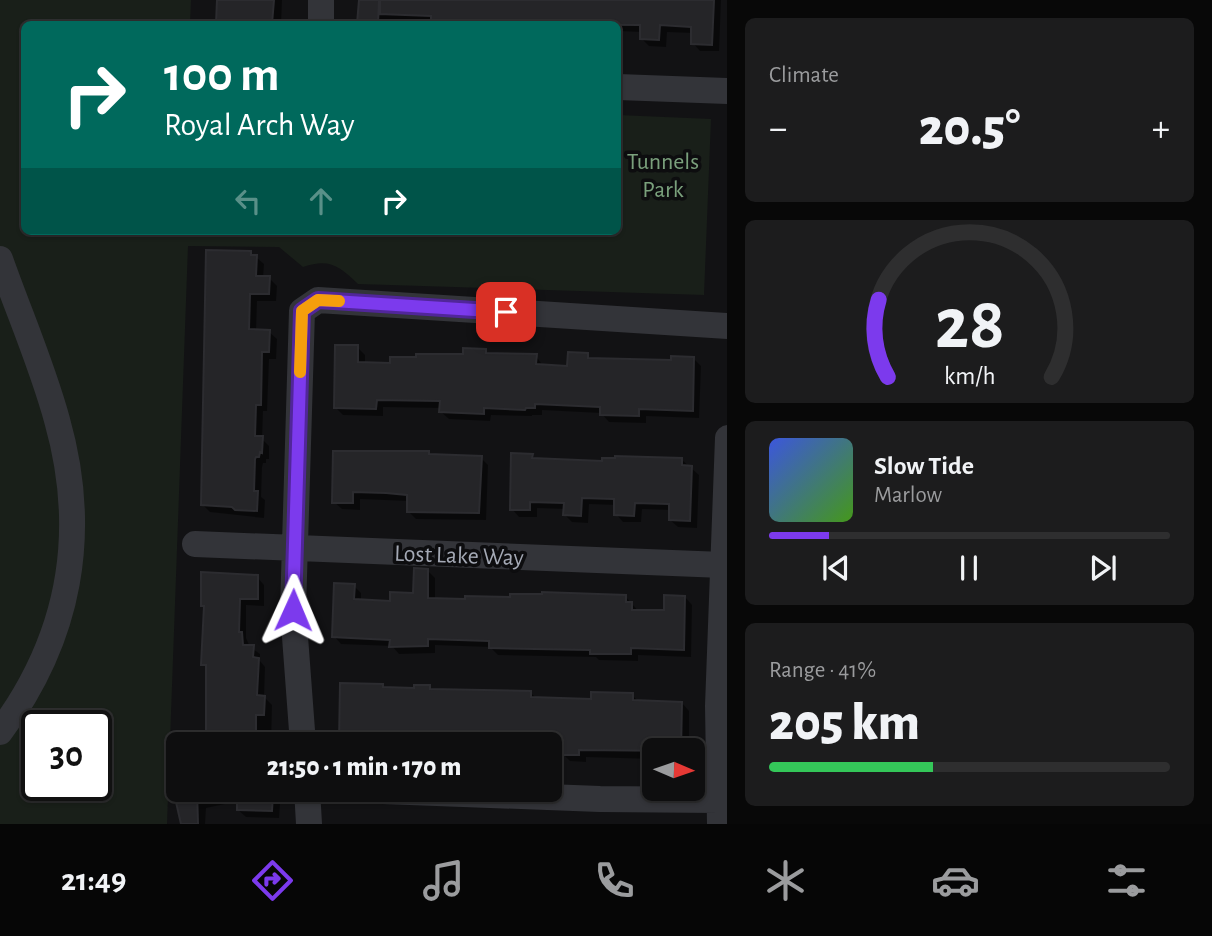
<!DOCTYPE html>
<meta charset="utf-8">
<style>
:root{--surface:#0e0e0f;--page:#1c1c1d;--text:#f1f3f6;--muted:#9b9c9e;--line:#2e2e2f;--accent:#7c3aed}
body{margin:0;font-family:"Alegreya Sans",sans-serif;background:var(--page);color:var(--text);height:100vh;display:flex;flex-direction:column;font-size:26px;white-space:nowrap}
*{box-sizing:border-box;margin:0}
p{font-size:23px;color:var(--muted)}
.icon{flex:none;width:38px;height:38px;fill:none;stroke:currentColor;stroke-width:2;stroke-linecap:round;stroke-linejoin:round}
.map{position:relative;flex:1;overflow:hidden}
.drawer{display:flex;flex-direction:column;gap:18px;padding:18px;background:#080808;width:485px}
.drawer>*{flex:none}
.top-card{position:absolute;left:21px;top:21px;width:600px;height:214px;border-radius:10px;box-shadow:0 2px 5px #0004,0 0 0 2px var(--line);background:#00695c;color:#fff;overflow:hidden}
.needle{width:46px;rotate:92deg}
.tools{position:absolute;left:642px;top:738px;display:grid;gap:14px}
.tools a{display:grid;place-items:center;width:63px;height:63px;border-radius:10px;background:var(--surface);box-shadow:0 2px 5px #0004,0 0 0 2px var(--line);font-size:35px}
.speed{position:absolute;left:21px;top:710px;display:flex;gap:14px;font-size:35px;font-weight:700;text-align:center}
.speed>*{display:grid;place-content:center;width:91px;height:91px;border-radius:50%;background:var(--surface);box-shadow:0 2px 5px #0004,0 0 0 2px var(--line);line-height:1}
.speed .limit{border:4px solid #111;border-radius:10px;background:#fff;color:#111}
.pin{position:absolute;display:grid;place-items:center;width:60px;height:60px;color:#fff;margin:-30px;border-radius:14px;box-shadow:0 4px 10px #0006}
.me{position:absolute;width:77px;margin:-38px;rotate:1deg;stroke-linejoin:round;filter:drop-shadow(0 0 5px #0008)}
.turn{display:flex;align-items:center;gap:24px;height:147px;padding:0 28px;font-size:32px}
.turn .icon{width:91px;height:91px;stroke-width:2.5}
.turn b{display:block;font-size:49px;line-height:60px}
.lanes{display:flex;align-items:center;height:66px;padding:0 28px;background:#0003;justify-content:center;gap:35px;direction:ltr}
.lanes .off{opacity:.35}
.big{font-size:52px;font-weight:800;line-height:1.1}
.drawer .tile{flex:1;display:flex;flex-direction:column;justify-content:center;gap:10px;min-width:0;padding:0 24px;border-radius:10px;background:var(--page)}
.drawer .dial{align-items:center;gap:0}
.dial svg{height:182px;overflow:visible;fill:none;stroke:var(--line);stroke-width:7;stroke-linecap:round;text-anchor:middle}
.dial text{fill:var(--text);stroke:none}
.song{display:flex;align-items:center;gap:21px}
.cover{width:84px;height:84px;border-radius:10px;background:linear-gradient(135deg,hsl(230 70% 55%),hsl(100 70% 35%))}
.played{height:7px;border-radius:4px;background:linear-gradient(90deg,var(--accent) 15%,var(--line) 15%)}
.keys{display:flex;justify-content:space-around;direction:ltr}
.heat{display:flex;justify-content:space-between;align-items:center;font-size:38px;direction:ltr}
.charge{height:10px;border-radius:5px;background:linear-gradient(90deg,#34c759 41%,var(--line) 0)}
.trip{position:absolute;left:166px;top:732px;width:396px;height:70px;border-radius:10px;background:var(--surface);box-shadow:0 2px 5px #0004,0 0 0 2px var(--line);font-weight:800;line-height:70px;text-align:center}
.tab-bar{display:flex;height:112px;justify-content:space-around;align-items:center;background:#060606;color:var(--muted)}
.tab-bar .icon{width:49px;height:49px}
.tab-bar .selected{color:var(--accent)}
.tab-bar b{font-size:32px;color:var(--text)}
main{display:flex;flex:1;min-height:0}
.map>svg:first-child{display:block}
.green{fill:#191f19;fill-rule:evenodd}
.shadow{fill:#0007}
.building{fill:#252528;stroke:#2c2c30;stroke-width:2}
.lines{fill:none;stroke-linecap:round;stroke-linejoin:round}
.minor{stroke:#333439;stroke-width:26}
.route-casing{stroke:#51269a;stroke-width:18}
.route{stroke:#7c3aed;stroke-width:12}
.slow{stroke:#f59e0b;stroke-width:12}
.labels{text-anchor:middle;stroke-width:7;stroke-linejoin:round;paint-order:stroke}
.park-label{font-size:24px;fill:#7aa07c;stroke:#0d0d0f}
.street-label{font-size:24px;fill:#a4a9b5;stroke:#0d0d0f}
</style>
<main>
<div class="map">
<svg width="728" height="824" viewBox="0 0 728 824">
<rect width="100%" height="100%" fill="#121214"/>
<path class="green" d="M0,0H191L190,24H24V231H618V115L711,119L704,295L358,284C339,266 330,258 303,267L279,247L188,246L167,824H0ZM37,726H96V786H37Z"/>
<path class="shadow" d="M219,0H282L281,24H218Z
M359,0H721L719,51H700L693,43V33L667,32L666,47L649,46L641,38L642,32L618,31V24H433V23L385,21V24H359Z
M251,253L264,264L263,278H269L277,286L276,301H257L256,331L269,332L277,339L276,359H269L267,411H263L262,439L269,446V459H266V463H263L262,467L261,497L265,500L264,518L210,512L203,505Z
M357,347L365,355V364L392,365L485,351L490,355L536,356L543,366L569,368L587,355L592,360L673,361L694,359L701,366L699,418L646,416V423L609,422L601,413L542,410V415H532V416L491,415L490,421L449,419L441,412V408L383,407V416L343,415L335,407Z
M335,453H429L432,456L481,458L488,465L486,520L416,519L408,511L409,501L360,499V510L342,509L334,502Z
M532,456L536,460L604,463L682,460L699,475L697,528L678,527L670,520L671,510L642,509L641,522H623L616,514V505L589,504L588,523L572,522L565,515V509L537,508V517H519L512,509Z
M428,571L435,578V600L626,597L639,612H666L685,597L692,605L691,657L638,655V661L599,660L596,657L498,655L490,647L435,645V653L399,654L392,646L341,644L334,636L354,586L361,593V601L392,603L414,594Z
M257,577L264,585V606L246,605V638L250,647L260,654V661L265,667L264,697L272,705L271,744H208V669L203,664L206,607Z
M382,686L385,689L416,690L430,687L433,690L530,692L537,699L593,701L632,695L639,702L682,703L689,711V751H654V759L586,757V762L570,761L563,754V747H550V744H341Z
M178,778V789H276V800L280,804L279,818L246,817L238,810L239,801L206,808L205,824H183L173,779Z"/>
<path class="building" d="M217,0H274L272,24H216Z
M359,0H379L378,24H357Z
M380,0H714L712,45L691,44V27L660,25L659,40L640,39V25L484,24V22H452V24H431V16L380,14Z
M206,250L251,251V255H257L256,276H270L269,294H250L249,329L270,330L269,352H262L261,405H256L255,436H263L262,453L260,452L259,457H256L255,459L254,491H258L257,511L235,510L232,507L201,505Z
M335,345H358V362L390,363V357H416V354H463V348L486,349V353L537,354L536,364L567,366L568,352L588,353V358L671,360V356L694,357L693,411L639,409V416L600,415V407L535,404V408H526L525,410L484,408V414L439,412L440,401L377,400L376,409L334,408Z
M333,451H429V454L482,456L479,513L407,512V495L386,493L353,492V503H332Z
M511,453L533,454L532,458L602,461V458H615V456L682,458V465L692,466L690,521L669,520V504L635,503L634,516L614,515V499L582,498L581,516L563,515L564,503L530,502V510H510Z
M414,568L428,569V598L465,599V596L510,597V594H542V592L626,595V602H632V610H664V595L685,596L684,650L631,648V654H590V650L489,648V641L428,639V646L389,647L390,640L332,637L334,583L355,584L354,599L390,601V592L413,593Z
M201,572L258,575V599H240L239,632H242L243,645H254L253,657L259,658L257,695L265,696L264,715H256V744H206V665H201L204,606H201Z
M340,683L383,684V687L414,688V685H430V689L531,691V697L591,699V692L633,693V700L682,702L681,751L579,750V755H561V741L530,740V744L361,742V744H339Z
M173,789H197L198,824H181Z
M237,789H269V794H273L272,811L237,810Z"/>
<g class="lines">
<path class="minor" d="M321,24V0
M618,87L728,91
M0,259C19,313 42,365 57,420C89,533 70,638 0,732
M195,544L723,565
M303,744L293,610L302,311L318,300L728,326
M307,789L309,824
M329,789L600,799L719,800
M720,824L718,706L728,438"/>
</g>
<g class="lines">
<g class="route-casing">
<path id="route" d="M293,610L302,311L318,300L506,312"/>
</g>
<use href="#route" class="route"/>
<path class="slow" d="M300,372L302,311L318,300L339,301"/>
</g>
<g class="labels">
<g class="park-label">
<text x="663" y="169">Tunnels<tspan x="663" dy="28">Park</tspan></text>
</g>
<g class="street-label">
<text transform="translate(459 555) rotate(2)" y="8">Lost Lake Way</text>
</g>
</g>
</svg>
<div class="tools">
<a><svg class="needle" viewBox="-14 -14 28 28"><path d="M0-13l5 13h-10z" fill="#e53935"/><path d="M0 13l5-13h-10z" fill="#9b9c9e"/></svg></a>
</div>
<div class="speed"><div class="limit">30</div></div>
<div class="pin" style="left:506px;top:312px;background:#d93025"><svg class="icon" aria-label="arrive" viewBox="0 0 24 24"><path d="M6 21V4h12l-3 4 3 4H6"/></svg></div>
<svg class="me" style="left:293px;top:610px" viewBox="-20 -20 40 40"><path d="M0-17L14 15 0 8-14 15z" fill="#7c3aed" stroke="#fff" stroke-width="4"/></svg>
<div class="trip">21:50 · 1 min · 170 m</div>
<div class="top-card">
<div class="turn"><svg class="icon" aria-label="right" viewBox="0 0 24 24"><path d="M7 20v-9h11M14 6l5 5-5 5"/></svg><div><b>100 m</b>Royal Arch Way</div></div>
<div class="lanes"><svg class="icon off" aria-label="left" viewBox="0 0 24 24"><path d="M17 20v-9H6M10 6l-5 5 5 5"/></svg><svg class="icon off" aria-label="ahead" viewBox="0 0 24 24"><path d="M12 20V5M6 11l6-6 6 6"/></svg><svg class="icon" aria-label="right" viewBox="0 0 24 24"><path d="M7 20v-9h11M14 6l5 5-5 5"/></svg></div>
</div>
</div>
<section class="drawer">
<div class="tile"><p>Climate</p>
<div class="heat"><a>−</a><b class="big">20.5°</b><a>+</a></div>
</div>
<div class="tile dial"><svg viewBox="0 0 100 80">
<path d="M14 69A42 42 0 1 1 86 69"/>
<path d="M14 69A42 42 0 0 1 10 35" stroke="#7c3aed"/>
<text x="50" y="56" font-size="32" font-weight="700">28</text>
<text x="50" y="72" font-size="11">km/h</text>
</svg></div>
<div class="tile">
<div class="song"><i class="cover"></i><div><b>Slow Tide</b><p>Marlow</p></div></div>
<div class="played"></div>
<div class="keys"><svg class="icon" aria-label="previous" viewBox="0 0 24 24"><path d="M18 5L8 12l10 7zM5 5v14"/></svg><svg class="icon" aria-label="pause" viewBox="0 0 24 24"><path d="M8 5v14M16 5v14"/></svg><svg class="icon" aria-label="next" viewBox="0 0 24 24"><path d="M6 5l10 7-10 7zM19 5v14"/></svg></div>
</div>
<div class="tile"><p>Range · 41%</p><b class="big">205 km</b><div class="charge"></div></div>
</section>
</main>
<nav class="tab-bar">
<b>21:49</b>
<svg class="icon selected" aria-label="directions" viewBox="0 0 24 24"><path d="M12 3l9 9-9 9-9-9zM9 14v-3h6M13 9l2 2-2 2"/></svg>
<svg class="icon" aria-label="music" viewBox="0 0 24 24"><path d="M9 18V5l10-2v13"/><circle cx="6" cy="18" r="3"/><circle cx="16" cy="16" r="3"/></svg>
<svg class="icon" aria-label="phone" viewBox="0 0 24 24"><path d="M5 4h4l2 5-3 2q2 4 5 5l2-3 5 2v4C11 20 4 13 5 4z"/></svg>
<svg class="icon" aria-label="climate" viewBox="0 0 24 24"><path d="M12 3v18M4 7l16 10M4 17L20 7"/></svg>
<svg class="icon" aria-label="car" viewBox="0 0 24 24"><path d="M5 17H2v-5l4-1 3-4h7l3 4 3 1v5h-3M9 17h6M6 11h13"/><circle cx="7" cy="17" r="2"/><circle cx="17" cy="17" r="2"/></svg>
<svg class="icon" aria-label="filters" viewBox="0 0 24 24"><path d="M4 7h16M4 17h16"/><circle cx="9" cy="7" r="2"/><circle cx="15" cy="17" r="2"/></svg>
</nav>
